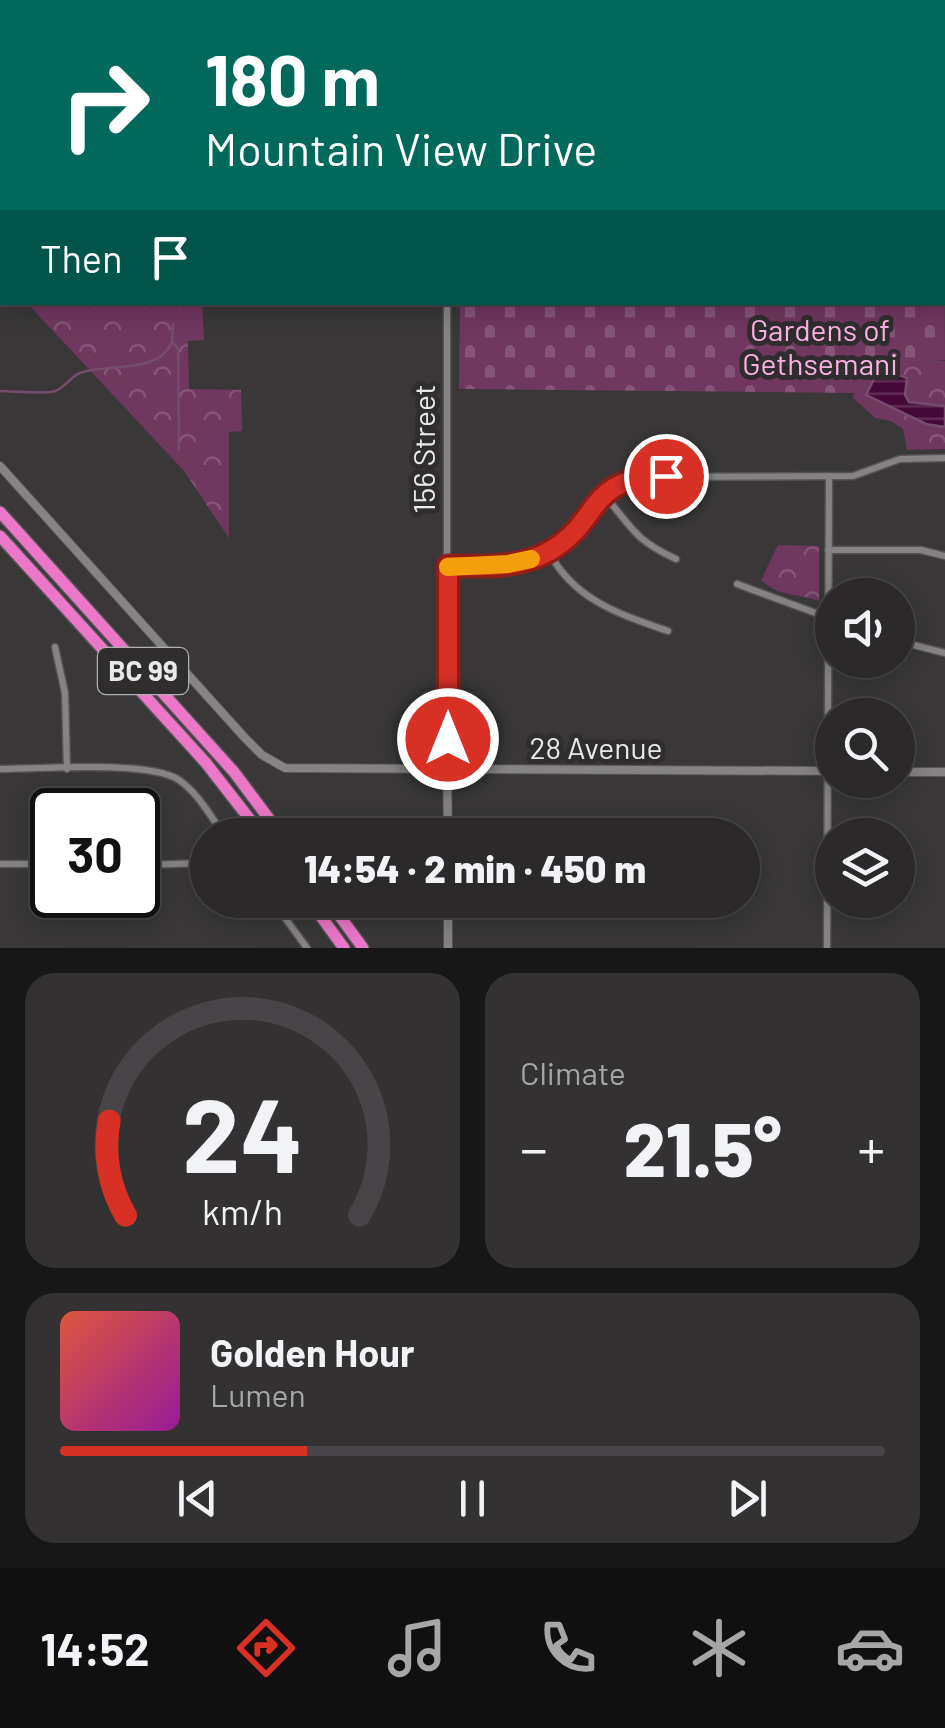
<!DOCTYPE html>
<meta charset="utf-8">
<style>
:root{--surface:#2b292a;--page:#333132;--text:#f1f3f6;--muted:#a6a6a8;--line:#474547;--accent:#d93025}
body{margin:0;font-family:Barlow,sans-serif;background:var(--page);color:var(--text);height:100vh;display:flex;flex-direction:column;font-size:38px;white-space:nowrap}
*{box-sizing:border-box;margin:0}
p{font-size:32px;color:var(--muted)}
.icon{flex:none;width:55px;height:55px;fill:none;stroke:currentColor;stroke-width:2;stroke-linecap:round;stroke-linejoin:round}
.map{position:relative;height:948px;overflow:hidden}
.details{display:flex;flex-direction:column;gap:25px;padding:25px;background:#181717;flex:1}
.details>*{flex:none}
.guide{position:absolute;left:0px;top:0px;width:945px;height:305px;box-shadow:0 5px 25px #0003,0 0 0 2px var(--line);background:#00695c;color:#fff;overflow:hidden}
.controls{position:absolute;left:815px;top:578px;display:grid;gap:20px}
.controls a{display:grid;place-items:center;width:100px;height:100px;border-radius:50%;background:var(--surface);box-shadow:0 5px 25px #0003,0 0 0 2px var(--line);font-size:50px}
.speed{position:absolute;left:30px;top:788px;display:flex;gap:20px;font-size:50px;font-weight:700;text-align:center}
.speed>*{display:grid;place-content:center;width:130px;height:130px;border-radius:50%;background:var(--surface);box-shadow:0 5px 25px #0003,0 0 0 2px var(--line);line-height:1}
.speed .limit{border:5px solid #111;border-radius:15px;background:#fff;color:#111}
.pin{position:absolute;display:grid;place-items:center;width:85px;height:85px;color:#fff;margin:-42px;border:5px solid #fff;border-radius:50%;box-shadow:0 2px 10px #0007}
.me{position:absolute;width:110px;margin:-55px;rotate:0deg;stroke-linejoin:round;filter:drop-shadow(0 0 8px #0008)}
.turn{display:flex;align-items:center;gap:35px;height:210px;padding:0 40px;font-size:45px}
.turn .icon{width:130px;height:130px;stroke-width:2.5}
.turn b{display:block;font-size:70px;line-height:85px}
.then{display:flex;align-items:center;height:95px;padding:0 40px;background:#0003;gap:20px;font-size:38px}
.big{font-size:75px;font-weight:800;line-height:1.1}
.details .tile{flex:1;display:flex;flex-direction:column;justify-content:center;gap:15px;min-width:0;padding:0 35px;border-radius:30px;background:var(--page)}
.details .dial{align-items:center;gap:0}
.dial svg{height:260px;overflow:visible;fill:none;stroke:var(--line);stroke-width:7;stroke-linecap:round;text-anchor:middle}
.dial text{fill:var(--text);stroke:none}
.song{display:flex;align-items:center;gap:30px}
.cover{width:120px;height:120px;border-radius:15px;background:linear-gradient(135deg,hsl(10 70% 55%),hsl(300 70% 35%))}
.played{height:10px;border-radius:5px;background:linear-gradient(90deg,var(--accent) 30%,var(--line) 30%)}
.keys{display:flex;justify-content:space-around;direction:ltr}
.heat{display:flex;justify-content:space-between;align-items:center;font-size:55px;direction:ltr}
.details .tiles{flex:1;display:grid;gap:25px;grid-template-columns:1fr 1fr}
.tile:last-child{grid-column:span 2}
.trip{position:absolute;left:190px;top:818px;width:570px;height:100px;border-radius:50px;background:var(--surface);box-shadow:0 5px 25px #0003,0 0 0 2px var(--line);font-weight:800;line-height:100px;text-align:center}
.dock{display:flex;height:160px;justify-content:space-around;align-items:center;background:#111011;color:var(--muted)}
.dock .icon{width:70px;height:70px}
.dock .selected{color:var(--accent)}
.dock b{font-size:45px;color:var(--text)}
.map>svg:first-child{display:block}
.forest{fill:url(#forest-crowns)}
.cemetery{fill:url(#cemetery-stones)}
.water{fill:url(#water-rules);stroke:#764c6d;stroke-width:2.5}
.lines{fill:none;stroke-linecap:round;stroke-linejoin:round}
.stream{stroke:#764c6d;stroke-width:2.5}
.minor-casing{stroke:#555355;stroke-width:9}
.tertiary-casing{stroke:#555355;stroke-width:10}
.secondary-casing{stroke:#555355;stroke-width:11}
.motorway-casing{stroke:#555355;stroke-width:14}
.minor{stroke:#868384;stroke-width:6}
.tertiary{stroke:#868384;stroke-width:8}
.secondary{stroke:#a57f99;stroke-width:9}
.motorway{stroke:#ec77c9;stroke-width:11}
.route-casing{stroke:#8d1f18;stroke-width:25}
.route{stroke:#d93025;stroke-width:18}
.slow{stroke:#f59e0b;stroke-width:18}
.labels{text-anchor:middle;stroke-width:10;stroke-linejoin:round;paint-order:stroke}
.shield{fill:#2f2d2e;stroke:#b2b1b2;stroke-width:2.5}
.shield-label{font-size:28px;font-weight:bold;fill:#eae9ea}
.park-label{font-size:30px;fill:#feb2e4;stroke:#2f2d2e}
.street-label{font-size:30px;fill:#eae9ea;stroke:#2f2d2e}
</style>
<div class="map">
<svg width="945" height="948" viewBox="0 0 945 948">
<defs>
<pattern id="forest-crowns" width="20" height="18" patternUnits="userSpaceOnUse" patternTransform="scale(2.5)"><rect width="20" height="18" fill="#70375f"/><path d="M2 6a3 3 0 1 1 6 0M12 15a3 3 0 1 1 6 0" fill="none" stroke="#855476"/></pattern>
<pattern id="cemetery-stones" width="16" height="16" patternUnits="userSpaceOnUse" patternTransform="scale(2.5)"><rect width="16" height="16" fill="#70375f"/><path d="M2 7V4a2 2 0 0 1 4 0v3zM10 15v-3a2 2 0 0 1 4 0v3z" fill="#855476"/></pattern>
<pattern id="water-rules" width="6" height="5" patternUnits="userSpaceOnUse" patternTransform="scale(2.5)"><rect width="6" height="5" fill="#450837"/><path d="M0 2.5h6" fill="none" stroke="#602c54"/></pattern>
</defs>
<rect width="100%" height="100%" fill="#393738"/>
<path class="forest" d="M27,303H202L204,340L188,341L189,389L241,390L242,431L229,432V538L184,471Z
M945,361V449L907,450L903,429L891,421L875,418L853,398C856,354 912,362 945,361Z
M778,545L819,546V601C797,593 779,597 761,580Z"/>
<path class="cemetery" d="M943,22L945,360L871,367L860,376L853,393L459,389L460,303L942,302Z"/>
<path class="water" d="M896,374L907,378L905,395L909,402L945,406V427L926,424L866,395L874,379Z"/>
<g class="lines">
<path class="stream" d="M173,324L172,342L178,348L179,450
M0,391C17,391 39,395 55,391C65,388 70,377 80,373C108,363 158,375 172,342"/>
<g class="minor-casing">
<path id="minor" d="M0,22L2,23
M0,200H2
M447,302V771
M604,495C633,528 633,539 676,559
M828,550H921L945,556
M549,552C574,600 619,614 668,631
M448,566C498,565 542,567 578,526C598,504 608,486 637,477L853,476L900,459L945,458
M737,584L832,619
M898,641L945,653
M55,647L65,693L67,769
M0,769C40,769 149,760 179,780C198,793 211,817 224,835
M0,864H52
M138,865L208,863
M272,900L307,948
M827,948L829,476"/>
</g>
<g class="tertiary-casing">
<path id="tertiary" d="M0,466L245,738L262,755L285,768L832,771
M447,771L448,835
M898,772H945
M448,900V948"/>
</g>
<g class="secondary-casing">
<path id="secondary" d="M5,0L10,2
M41,0L71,2
M367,2H721
M942,5H945
M942,13H945"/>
</g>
<g class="motorway-casing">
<path id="motorway" d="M0,512L234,772L281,835
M0,536L206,763L262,835
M309,900L344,948
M328,900L363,948"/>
</g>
<use href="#minor" class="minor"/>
<use href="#tertiary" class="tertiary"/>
<use href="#secondary" class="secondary"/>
<use href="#motorway" class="motorway"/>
</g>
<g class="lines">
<g class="route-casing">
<path id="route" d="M448,739V566C481,566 517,569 548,552C604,521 583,478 666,476"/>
</g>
<use href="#route" class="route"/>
<path class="slow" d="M448,567L508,564L531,559"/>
</g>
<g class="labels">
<rect class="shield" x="98" y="648" width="90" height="46" rx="8"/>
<g class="shield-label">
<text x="143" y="681">BC 99</text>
</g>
<g class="park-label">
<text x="820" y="341">Gardens of<tspan x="820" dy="34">Gethsemani</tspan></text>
</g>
<g class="street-label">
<text transform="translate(425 449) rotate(-90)" y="10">156 Street</text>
<text x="596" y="759">28 Avenue</text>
</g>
</g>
</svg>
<div class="controls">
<a><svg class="icon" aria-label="sound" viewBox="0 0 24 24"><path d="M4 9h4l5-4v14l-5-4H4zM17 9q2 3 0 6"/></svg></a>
<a><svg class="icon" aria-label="search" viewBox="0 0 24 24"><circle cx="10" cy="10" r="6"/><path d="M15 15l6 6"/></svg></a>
<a><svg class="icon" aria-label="layers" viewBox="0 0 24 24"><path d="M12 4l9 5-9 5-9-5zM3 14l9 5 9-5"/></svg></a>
</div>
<div class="speed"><div class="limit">30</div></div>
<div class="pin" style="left:666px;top:476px;background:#d93025"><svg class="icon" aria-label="arrive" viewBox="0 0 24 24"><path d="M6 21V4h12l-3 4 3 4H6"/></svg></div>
<svg class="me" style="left:448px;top:739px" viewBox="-20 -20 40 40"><circle r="17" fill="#d93025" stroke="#fff" stroke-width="3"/><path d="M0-11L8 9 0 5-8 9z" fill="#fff"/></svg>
<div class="trip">14:54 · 2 min · 450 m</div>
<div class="guide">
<div class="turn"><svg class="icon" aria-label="right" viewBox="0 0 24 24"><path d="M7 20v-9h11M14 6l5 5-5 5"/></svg><div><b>180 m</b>Mountain View Drive</div></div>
<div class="then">Then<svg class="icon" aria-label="arrive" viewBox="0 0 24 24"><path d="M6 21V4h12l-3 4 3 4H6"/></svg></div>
</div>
</div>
<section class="details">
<div class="tiles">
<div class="tile dial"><svg viewBox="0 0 100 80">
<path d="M14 69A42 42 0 1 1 86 69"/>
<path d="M14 69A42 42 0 0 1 9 40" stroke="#d93025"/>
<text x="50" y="56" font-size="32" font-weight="700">24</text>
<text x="50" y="72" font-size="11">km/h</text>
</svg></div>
<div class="tile"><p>Climate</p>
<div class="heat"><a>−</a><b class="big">21.5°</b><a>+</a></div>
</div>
<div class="tile">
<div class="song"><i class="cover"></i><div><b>Golden Hour</b><p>Lumen</p></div></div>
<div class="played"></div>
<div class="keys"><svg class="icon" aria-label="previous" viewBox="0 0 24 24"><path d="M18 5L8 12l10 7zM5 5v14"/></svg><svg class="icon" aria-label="pause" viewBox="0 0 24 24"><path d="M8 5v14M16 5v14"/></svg><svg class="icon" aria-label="next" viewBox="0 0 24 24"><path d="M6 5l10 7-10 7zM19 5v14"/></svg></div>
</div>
</div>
</section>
<nav class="dock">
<b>14:52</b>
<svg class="icon selected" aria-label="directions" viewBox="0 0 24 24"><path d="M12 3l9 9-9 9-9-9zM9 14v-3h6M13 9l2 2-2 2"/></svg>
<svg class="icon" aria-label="music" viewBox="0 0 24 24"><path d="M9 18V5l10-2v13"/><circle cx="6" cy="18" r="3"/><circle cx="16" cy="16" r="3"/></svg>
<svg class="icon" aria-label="phone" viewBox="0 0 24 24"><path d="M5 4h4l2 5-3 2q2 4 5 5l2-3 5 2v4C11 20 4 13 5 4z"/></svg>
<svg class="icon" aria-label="climate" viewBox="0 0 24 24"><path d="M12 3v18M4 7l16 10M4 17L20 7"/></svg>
<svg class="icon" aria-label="car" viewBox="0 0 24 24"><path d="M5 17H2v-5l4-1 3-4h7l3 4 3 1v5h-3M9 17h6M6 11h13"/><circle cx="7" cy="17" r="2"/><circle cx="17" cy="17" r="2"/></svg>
</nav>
